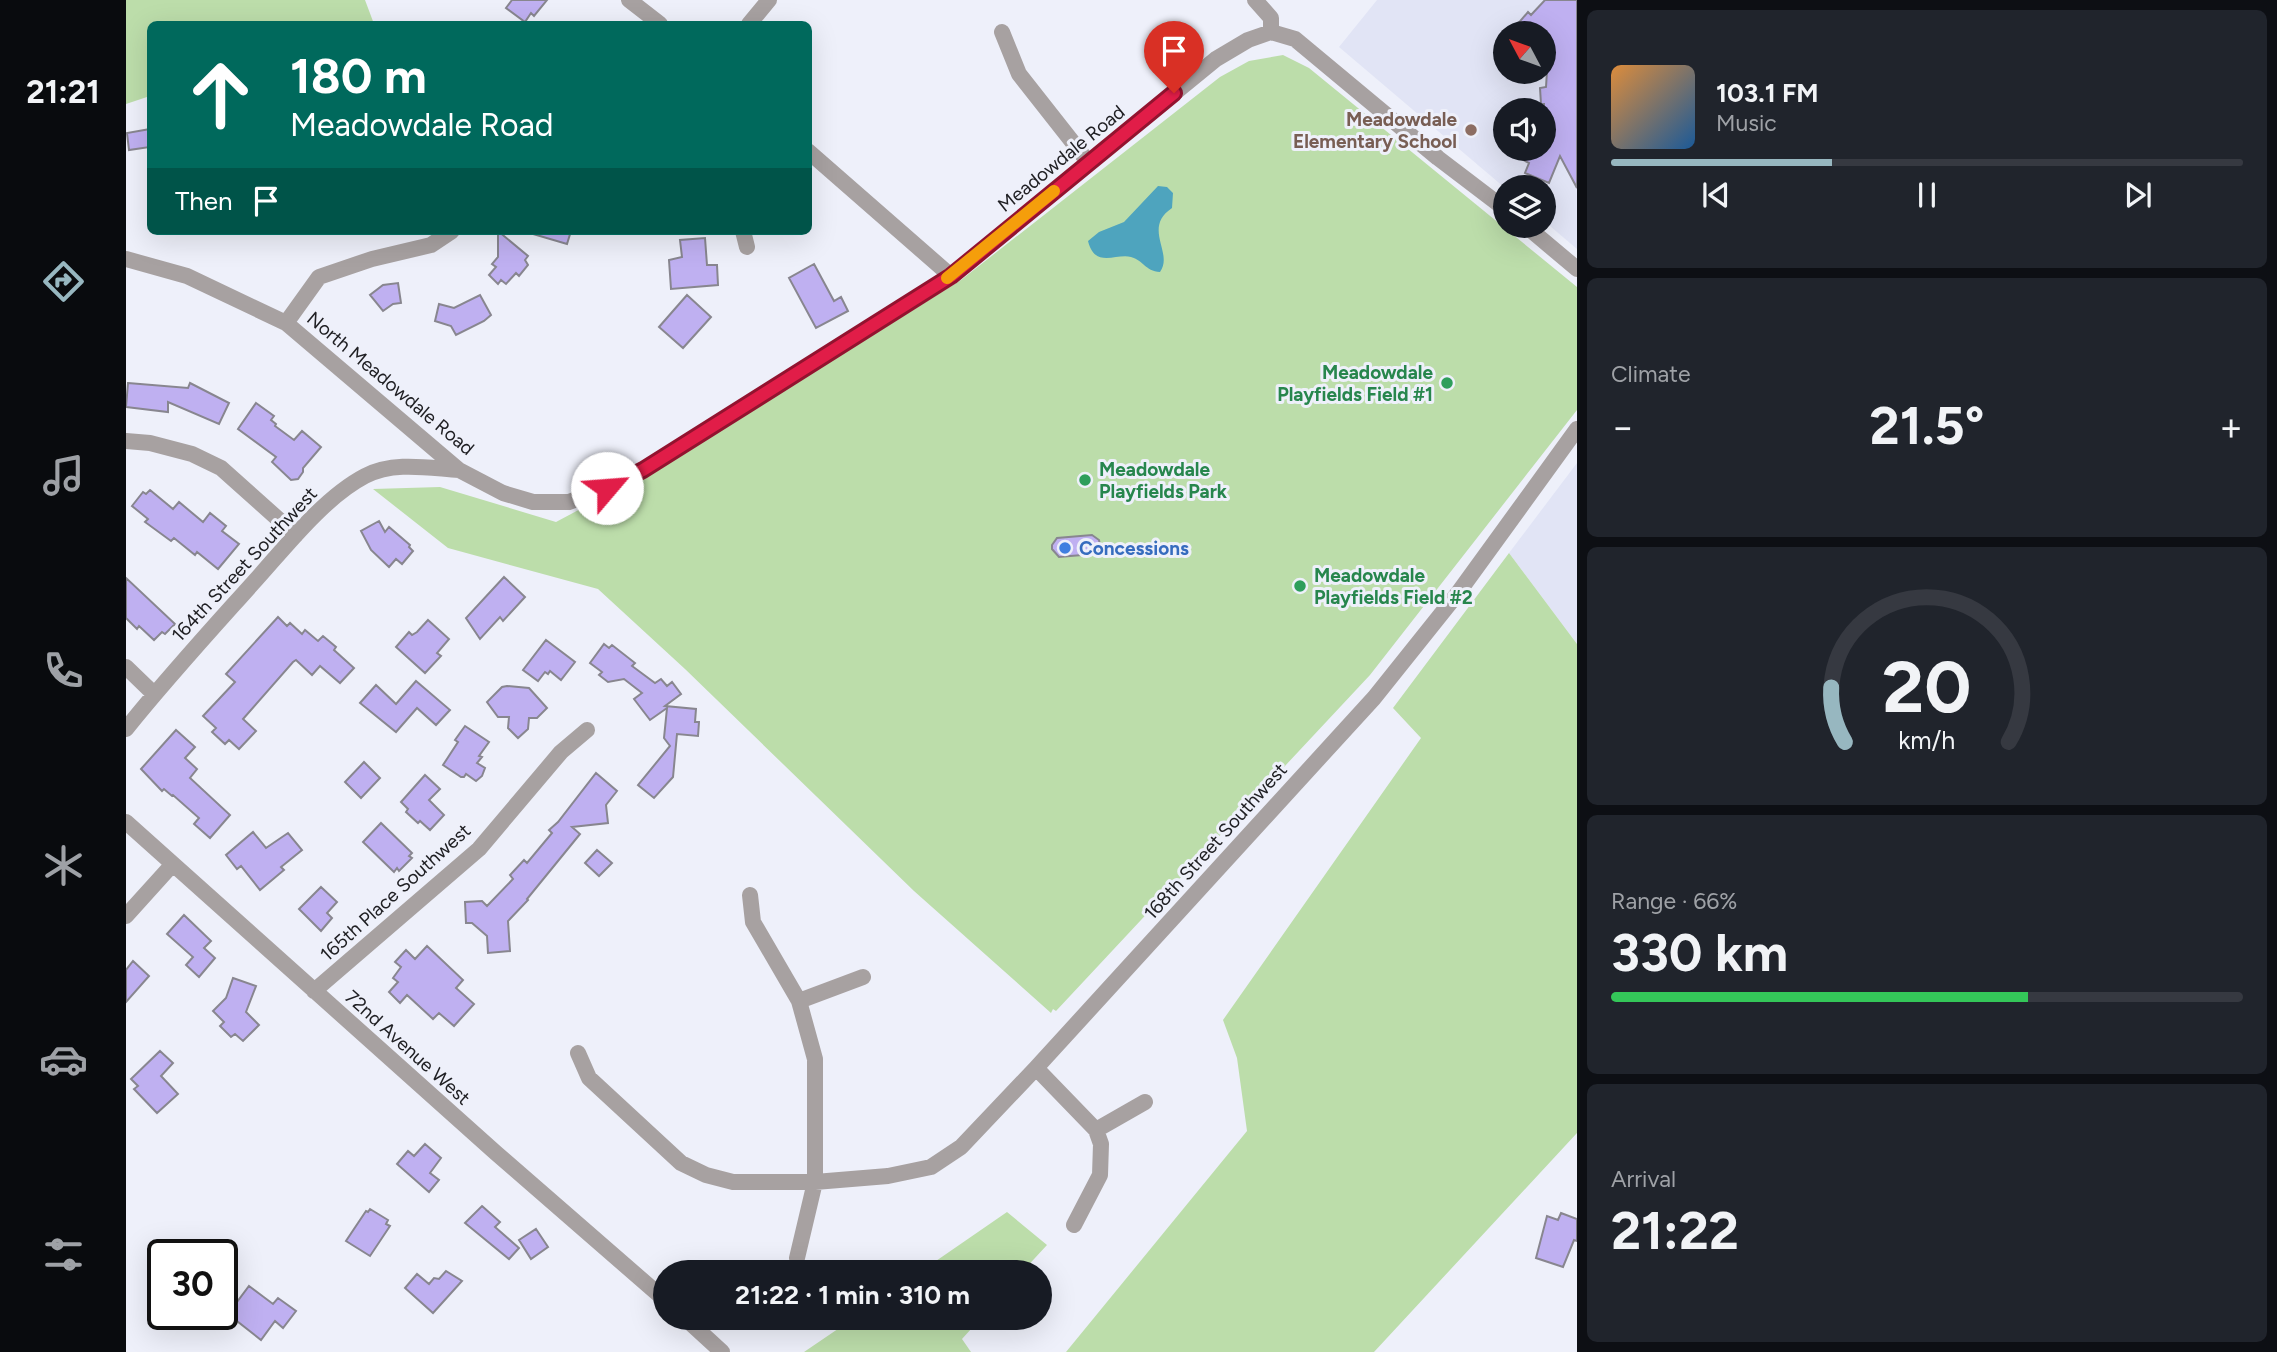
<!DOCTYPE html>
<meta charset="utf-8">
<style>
:root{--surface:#171b24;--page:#20242c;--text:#f1f3f6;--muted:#9ea1a6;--line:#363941;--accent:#97b7c0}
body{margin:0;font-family:Figtree,sans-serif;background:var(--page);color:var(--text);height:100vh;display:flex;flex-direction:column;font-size:26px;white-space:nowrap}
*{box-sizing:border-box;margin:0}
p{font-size:23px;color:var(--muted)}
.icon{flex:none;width:38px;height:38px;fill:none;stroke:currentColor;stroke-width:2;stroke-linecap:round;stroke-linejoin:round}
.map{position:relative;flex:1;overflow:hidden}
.details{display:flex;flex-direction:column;gap:10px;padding:10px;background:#0d0f14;width:700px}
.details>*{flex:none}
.top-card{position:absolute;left:21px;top:21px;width:665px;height:214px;border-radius:10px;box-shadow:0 7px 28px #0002;background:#00695c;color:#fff;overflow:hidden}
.needle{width:46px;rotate:311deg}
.fabs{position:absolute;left:1367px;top:21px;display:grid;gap:14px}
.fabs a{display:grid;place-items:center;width:63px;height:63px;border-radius:50%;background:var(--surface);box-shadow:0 7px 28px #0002;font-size:35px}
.speed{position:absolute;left:21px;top:1239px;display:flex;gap:14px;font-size:35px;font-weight:700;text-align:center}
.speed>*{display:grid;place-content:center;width:91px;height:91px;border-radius:50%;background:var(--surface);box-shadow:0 7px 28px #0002;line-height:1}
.speed .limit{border:4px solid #111;border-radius:10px;background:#fff;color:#111}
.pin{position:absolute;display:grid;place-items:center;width:60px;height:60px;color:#fff;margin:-72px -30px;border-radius:50% 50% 50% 0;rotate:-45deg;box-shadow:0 0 7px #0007}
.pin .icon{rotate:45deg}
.me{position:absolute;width:77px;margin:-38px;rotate:63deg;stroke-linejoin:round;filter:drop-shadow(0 0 5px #0008)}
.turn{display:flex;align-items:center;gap:24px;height:147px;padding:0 28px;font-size:32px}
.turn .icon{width:91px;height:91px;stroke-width:2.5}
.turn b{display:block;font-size:49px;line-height:60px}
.then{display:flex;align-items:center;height:66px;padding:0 28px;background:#0003;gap:14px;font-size:26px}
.big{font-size:52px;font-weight:700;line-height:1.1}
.details .card{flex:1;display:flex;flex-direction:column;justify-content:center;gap:10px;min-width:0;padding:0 24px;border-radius:10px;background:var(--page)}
.details .dial{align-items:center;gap:0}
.dial svg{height:182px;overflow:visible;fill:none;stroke:var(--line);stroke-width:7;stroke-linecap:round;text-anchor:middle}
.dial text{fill:var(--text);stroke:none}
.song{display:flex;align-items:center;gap:21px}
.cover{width:84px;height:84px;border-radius:10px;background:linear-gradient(135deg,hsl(30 70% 55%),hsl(210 70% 35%))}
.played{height:7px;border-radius:4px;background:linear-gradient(90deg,var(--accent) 35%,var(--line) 35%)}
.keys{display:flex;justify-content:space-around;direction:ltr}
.heat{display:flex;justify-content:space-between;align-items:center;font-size:38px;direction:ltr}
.charge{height:10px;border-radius:5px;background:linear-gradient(90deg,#34c759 66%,var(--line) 0)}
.trip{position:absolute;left:527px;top:1260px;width:399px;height:70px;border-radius:35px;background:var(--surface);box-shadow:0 7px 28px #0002;font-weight:700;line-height:70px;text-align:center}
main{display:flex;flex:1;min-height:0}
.tab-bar{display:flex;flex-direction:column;width:126px;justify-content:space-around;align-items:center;background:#090b0e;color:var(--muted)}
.tab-bar .icon{width:49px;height:49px}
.tab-bar .on{color:var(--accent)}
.tab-bar b{font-size:32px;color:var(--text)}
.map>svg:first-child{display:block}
.built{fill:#e1e4f5;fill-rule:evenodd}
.green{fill:#bcddaa}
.water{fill:#4ea4be}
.building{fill:#bfb0f1;stroke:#88868f;stroke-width:2}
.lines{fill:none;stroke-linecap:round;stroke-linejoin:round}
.minor{stroke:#a7a1a1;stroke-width:16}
.route-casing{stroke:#92132f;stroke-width:18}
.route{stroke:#e11d48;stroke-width:12}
.slow{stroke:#f59e0b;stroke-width:12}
.education-dot{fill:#8d6e63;stroke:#eef0fa;stroke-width:2.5}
.leisure-dot{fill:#2e9e5b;stroke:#eef0fa;stroke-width:2.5}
.shop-dot{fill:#3f7fe0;stroke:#eef0fa;stroke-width:2.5}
.labels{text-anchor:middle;stroke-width:6;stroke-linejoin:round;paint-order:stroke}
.education-label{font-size:19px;font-weight:bold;fill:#785e54;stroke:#eef0fa;text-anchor:end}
.street-label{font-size:19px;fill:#202024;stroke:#eef0fa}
.leisure-label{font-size:19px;font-weight:bold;fill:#27864d;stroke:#eef0fa;text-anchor:start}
.shop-label{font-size:19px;font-weight:bold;fill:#366cbe;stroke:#eef0fa;text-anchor:start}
</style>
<main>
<nav class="tab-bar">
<b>21:21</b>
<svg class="icon on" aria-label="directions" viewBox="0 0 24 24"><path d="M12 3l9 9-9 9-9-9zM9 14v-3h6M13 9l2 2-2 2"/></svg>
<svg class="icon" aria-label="music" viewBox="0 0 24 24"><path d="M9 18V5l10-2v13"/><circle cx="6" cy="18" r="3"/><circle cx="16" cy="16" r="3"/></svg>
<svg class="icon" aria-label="phone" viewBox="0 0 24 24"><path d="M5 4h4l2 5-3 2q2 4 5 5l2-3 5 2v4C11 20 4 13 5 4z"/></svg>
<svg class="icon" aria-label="climate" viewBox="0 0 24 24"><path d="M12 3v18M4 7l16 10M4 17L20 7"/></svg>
<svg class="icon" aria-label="car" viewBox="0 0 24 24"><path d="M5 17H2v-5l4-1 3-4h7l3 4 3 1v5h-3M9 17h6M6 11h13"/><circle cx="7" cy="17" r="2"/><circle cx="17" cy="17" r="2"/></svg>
<svg class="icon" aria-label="filters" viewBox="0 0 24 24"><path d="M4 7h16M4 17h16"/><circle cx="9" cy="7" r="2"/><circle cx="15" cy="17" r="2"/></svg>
</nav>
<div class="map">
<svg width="1451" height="1352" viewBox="0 0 1451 1352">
<rect width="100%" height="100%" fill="#eef0fa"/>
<path class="built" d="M1251,0H1451V249L1418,221V187L1379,188L1213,47ZM1379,33H1418V72H1379ZM1379,110H1418V149H1379Z
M1451,463V644L1383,553Z"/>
<path class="green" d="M0,0H239L248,24H24V96L0,104Z
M1157,55L1183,68L1451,287V410L1244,675L930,1011L927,1009L925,1013L788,891L559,669L472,589L322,548L247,489L314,487L430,522L550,458L835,280L1094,77L1123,61Z
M1383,553L1451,644V1133L1248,1352H940L1121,1131L1111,1058L1097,1020L1295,738L1267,708Z
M881,1212L921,1245L896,1272H794Z
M728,1318H855L836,1339L845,1352H678Z"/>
<path class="water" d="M1032,186L1041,187L1047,193L1046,208C1016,228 1048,253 1034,272C1019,271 1017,260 1005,257C990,253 969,269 962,241L973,232L998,222Z"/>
<path class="building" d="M386,0H421L408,16L405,13L399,22L380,8Z
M1419,0H1451V188L1434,156L1423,183L1399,173L1403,163L1392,157L1396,149H1418V104H1415L1414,88L1420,87L1421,71L1418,68V33H1384L1402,12L1405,15Z
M24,129V147L3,150L1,133Z
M372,231L402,256L399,260L402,265L393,276L390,273L380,284L375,280L372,284L363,275L370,267L366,264L372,257Z
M407,231H445L441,244L407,234Z
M579,238L581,265H591L592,285L545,289L543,260L556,257L554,240Z
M688,264L708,301L715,297L722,311L690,328L663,278Z
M272,283L275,303L267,304L257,311L244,295L257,285Z
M354,295L365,315L358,321L330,335L325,326L309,321L313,304L328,308Z
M561,295L585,317L557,348L533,327Z
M2,383L62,388L64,383L103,403L93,424L42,402V412L0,407Z
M130,403L148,416L145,420L150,424L149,426L168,440L176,431L195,447L177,468V472L172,479L165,480L146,462L150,457L112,429Z
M24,490L47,509L53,502L77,522L84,513L100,526L96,531L113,544L92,569L71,552L69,555L48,538L45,541L19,522L22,519L6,506L17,492L20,494Z
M253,521L259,532L263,527L284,545L283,547L287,551L276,564L270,559L263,567L245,550L235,531Z
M966,535L973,540L974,545L973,550L968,554L933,557L926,549V545L931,538Z
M378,577L399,597L377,621L374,617L354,639L340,618Z
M0,578L49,624L39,634L36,632L28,640L13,626L11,629L0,618Z
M152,617L161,626L164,623L176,634L179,630L192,641L197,636L210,647L208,650L228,668L214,683L194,666L186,675L170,660L167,662L117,719L130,731L113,749L103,740L99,744L86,732L90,728L77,716L109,682L100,674Z
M302,620L323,639L311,653L315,656L299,673L270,647L283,632L286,635L291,632Z
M420,640L449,662L435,680L424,671L422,674L419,672L412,681L397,670Z
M478,644L483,648L486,645L509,663L506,666L529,683L535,679L541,686L546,682L555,694L539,706L570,709L569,722H573L572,736L551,734L547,777L528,798L512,785L544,746L538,738L541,708L524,720L508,699L516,693L498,679L482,682L473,675L476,672L464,663Z
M290,681L324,710L310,725L291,708L270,732L234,703L250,685L270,704Z
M381,686L403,688L421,708L411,718H403L402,729L392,738L382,728L383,717H372L361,702L376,687Z
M339,726L363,742L353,756L356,757L351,763L359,768L356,776L350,781L340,774L338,777H335L317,765L332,742L329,740Z
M50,730L69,747L59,758L71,769L64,778L104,815L84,838L68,824L73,818L47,795L46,796L38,789L36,791L15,769Z
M238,762L254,778L235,798L219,782Z
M470,773L491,791L480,805L482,823L446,827L454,834L401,899L402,900L382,921L384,951L362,953L361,936L346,923H340L339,902L356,901L361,906L387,879L384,875L398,860L401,863L426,833L423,830L432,822Z
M299,775L314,789L303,800L318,815L304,830L294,821L292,823L280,812L282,809L275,802Z
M255,823L286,853L283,856L286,858L273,871L271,868L268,872L237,842Z
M127,832L140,848L162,833L176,850L155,867L158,870L134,890L115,866L111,869L100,855Z
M471,850L486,863L473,876L459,863Z
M195,887L211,902L201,913L206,918L195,931L173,909Z
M58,915L85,941L78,948L89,958L73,977L60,965L67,957L41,934Z
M301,946L337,980L330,988L348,1004L328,1026L313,1013L307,1019L281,995L274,1003L263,992L272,982L267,978L275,967L269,962L280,950L289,959Z
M7,961L23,976L0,1002V970Z
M107,978L130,986L120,1012L133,1025L117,1041L109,1034L105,1037L94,1026L98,1022L87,1011L100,998Z
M34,1051L47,1063L35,1076L52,1094L31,1113L8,1089L12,1086L5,1079Z
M299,1144L315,1158L304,1173L313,1180L303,1192L271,1164L282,1151L288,1156Z
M356,1206L374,1222L369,1227L393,1248L383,1259L339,1223Z
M244,1209L262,1220L260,1224L264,1226L244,1256L220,1241L240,1211L242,1212Z
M1435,1213L1451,1219V1241L1448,1240L1437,1267L1410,1258L1421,1216L1432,1220Z
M410,1229L422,1247L405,1259L393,1240Z
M320,1271L336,1281L307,1313L279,1288L291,1274L303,1284L308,1278L313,1279Z
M123,1286L147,1304L152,1298L170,1311L157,1328L149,1321L135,1340L102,1314Z"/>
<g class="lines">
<path class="minor" d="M503,0L534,24
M1129,0L1145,18V32
M623,24L643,0
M876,32L893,74L963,163
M1145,32L1169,39L1312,158L1379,209
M682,151L825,276
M1400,226L1451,269
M617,231L621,247
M0,259L61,276L160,323L333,470L377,493L407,502H443L480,488L517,470L825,276L1090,59L1122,40L1145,32
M160,323L193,277L246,259L305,245L326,231
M0,441L24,443L66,454L95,468L170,535
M0,667L28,694
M0,729C40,679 84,631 127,583C158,549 197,498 239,476C268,461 302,468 333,470
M0,822L370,1153L539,1300
M624,895L627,922L673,1001L689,1059V1182L671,1258
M0,916L46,865
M188,991L353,849L435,752L461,730
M673,1001L737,977
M452,1053L463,1078L555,1163L580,1175L607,1182H689L762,1176L805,1167L835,1147L910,1068L1248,698L1332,593L1451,429
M910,1068L970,1130L975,1144L974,1175L948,1225
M970,1130L1019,1102
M559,1318L596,1352"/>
</g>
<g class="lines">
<g class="route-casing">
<path id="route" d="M481,488L517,470L825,276L1048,93"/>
</g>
<use href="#route" class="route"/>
<path class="slow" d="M821,278L928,191"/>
</g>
<circle class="education-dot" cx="1345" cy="130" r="7"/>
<g class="leisure-dot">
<circle cx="1321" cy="383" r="7"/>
<circle cx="959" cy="480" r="7"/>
<circle cx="1174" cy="586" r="7"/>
</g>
<circle class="shop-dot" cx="939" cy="548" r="7"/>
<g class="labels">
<g class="education-label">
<text x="1331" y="126">Meadowdale<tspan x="1331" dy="22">Elementary School</tspan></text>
</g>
<g class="street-label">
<text transform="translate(935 158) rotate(-39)" y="7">Meadowdale Road</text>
<text transform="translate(265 383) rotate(40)" y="7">North Meadowdale Road</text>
<text transform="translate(118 564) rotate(-47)" y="7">164th Street Southwest</text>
<text transform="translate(1089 841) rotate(-48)" y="7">168th Street Southwest</text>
<text transform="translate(269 892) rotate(-42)" y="7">165th Place Southwest</text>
<text transform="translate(282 1047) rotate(42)" y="7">72nd Avenue West</text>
</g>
<g class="leisure-label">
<text x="1307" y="379" text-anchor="end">Meadowdale<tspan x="1307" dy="22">Playfields Field #1</tspan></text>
<text x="973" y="476">Meadowdale<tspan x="973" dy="22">Playfields Park</tspan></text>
<text x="1188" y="582">Meadowdale<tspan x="1188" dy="22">Playfields Field #2</tspan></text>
</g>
<g class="shop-label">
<text x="953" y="555">Concessions</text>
</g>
</g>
</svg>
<div class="fabs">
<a><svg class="needle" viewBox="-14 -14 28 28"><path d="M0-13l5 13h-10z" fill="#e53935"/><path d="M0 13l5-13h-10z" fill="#9ea1a6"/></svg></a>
<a><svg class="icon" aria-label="sound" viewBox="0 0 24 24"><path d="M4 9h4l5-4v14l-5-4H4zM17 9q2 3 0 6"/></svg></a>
<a><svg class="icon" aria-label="layers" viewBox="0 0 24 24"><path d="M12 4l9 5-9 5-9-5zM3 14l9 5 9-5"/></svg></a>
</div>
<div class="speed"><div class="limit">30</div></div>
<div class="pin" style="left:1048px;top:93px;background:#d93025"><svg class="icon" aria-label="arrive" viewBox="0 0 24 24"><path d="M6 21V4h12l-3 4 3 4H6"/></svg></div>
<svg class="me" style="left:481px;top:488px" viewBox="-20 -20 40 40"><circle r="19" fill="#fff"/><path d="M0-13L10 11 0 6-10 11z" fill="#e11d48"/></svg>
<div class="trip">21:22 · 1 min · 310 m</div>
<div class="top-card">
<div class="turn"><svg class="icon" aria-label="ahead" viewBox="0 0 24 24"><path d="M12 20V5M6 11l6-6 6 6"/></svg><div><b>180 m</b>Meadowdale Road</div></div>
<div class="then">Then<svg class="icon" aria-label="arrive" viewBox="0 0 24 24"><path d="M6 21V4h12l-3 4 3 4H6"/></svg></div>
</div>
</div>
<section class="details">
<div class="card">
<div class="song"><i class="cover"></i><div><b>103.1 FM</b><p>Music</p></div></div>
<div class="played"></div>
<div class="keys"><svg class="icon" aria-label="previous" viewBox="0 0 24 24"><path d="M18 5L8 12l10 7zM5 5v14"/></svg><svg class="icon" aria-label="pause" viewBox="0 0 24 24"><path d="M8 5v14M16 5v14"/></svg><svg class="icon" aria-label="next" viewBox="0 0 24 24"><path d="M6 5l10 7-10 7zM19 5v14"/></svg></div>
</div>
<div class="card"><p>Climate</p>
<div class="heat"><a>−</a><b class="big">21.5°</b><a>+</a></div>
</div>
<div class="card dial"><svg viewBox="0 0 100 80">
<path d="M14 69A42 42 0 1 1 86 69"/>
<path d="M14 69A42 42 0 0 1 8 45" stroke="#97b7c0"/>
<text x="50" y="56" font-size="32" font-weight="700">20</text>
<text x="50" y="72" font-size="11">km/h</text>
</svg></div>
<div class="card"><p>Range · 66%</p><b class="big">330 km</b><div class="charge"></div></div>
<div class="card"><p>Arrival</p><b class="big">21:22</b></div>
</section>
</main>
